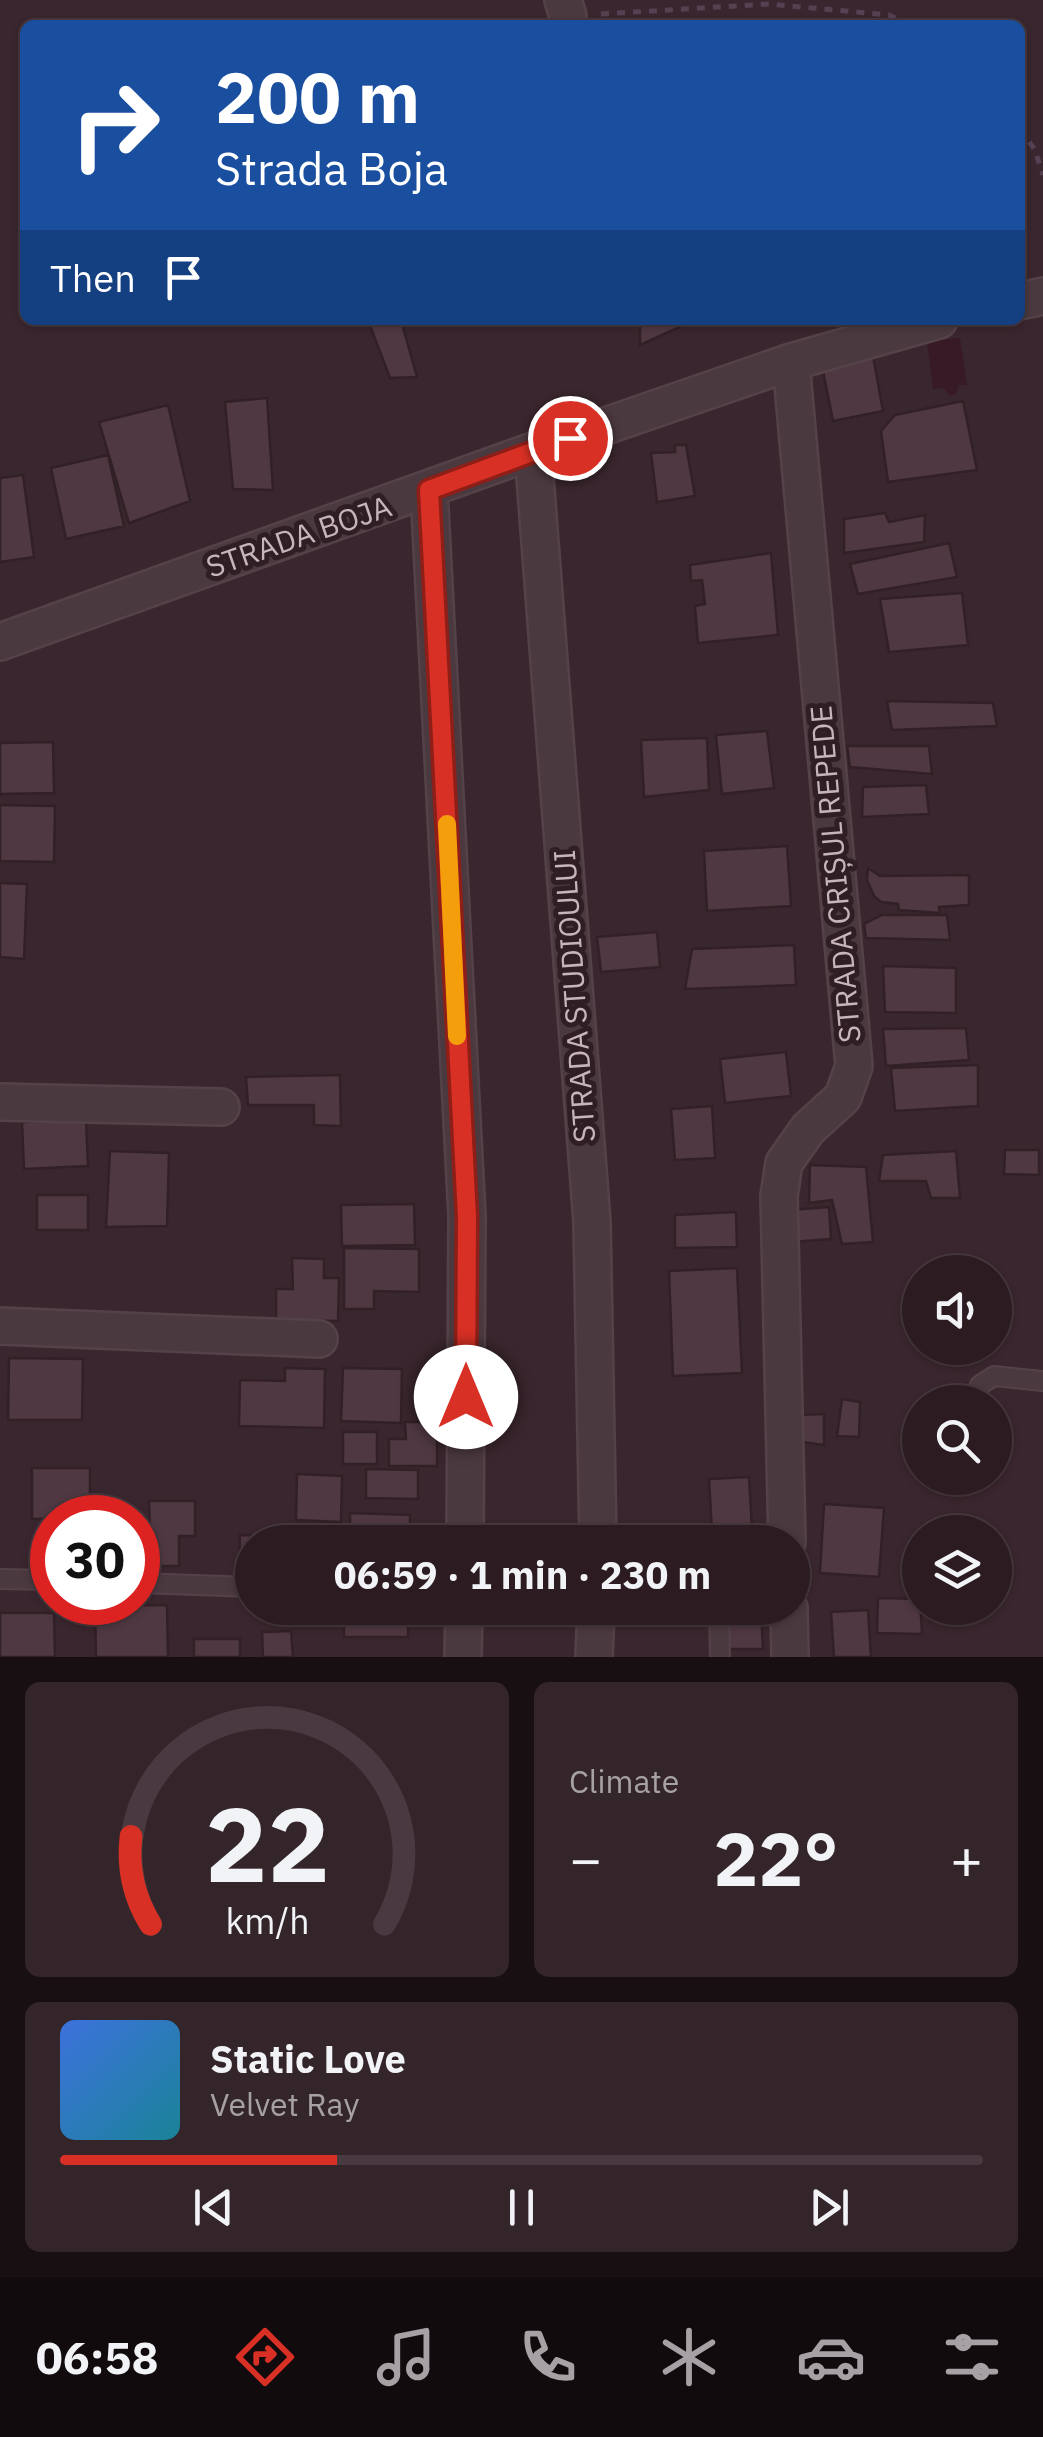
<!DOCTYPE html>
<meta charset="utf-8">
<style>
:root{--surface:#2c1c22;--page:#34252a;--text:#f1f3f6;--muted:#a6a1a5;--line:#483a40;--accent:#d93025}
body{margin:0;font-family:"IBM Plex Sans",sans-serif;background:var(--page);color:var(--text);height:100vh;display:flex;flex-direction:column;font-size:38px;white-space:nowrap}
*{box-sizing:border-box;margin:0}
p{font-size:32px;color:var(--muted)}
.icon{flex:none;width:55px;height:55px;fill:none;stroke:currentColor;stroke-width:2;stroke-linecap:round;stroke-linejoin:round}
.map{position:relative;height:1657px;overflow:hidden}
.drawer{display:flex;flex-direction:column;gap:25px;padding:25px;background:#180f13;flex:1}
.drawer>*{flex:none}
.guide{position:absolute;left:20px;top:20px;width:1005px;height:305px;border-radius:15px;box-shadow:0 2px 8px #0004,0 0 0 2px var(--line);background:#1a4fa0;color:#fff;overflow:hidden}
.fabs{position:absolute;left:902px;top:1255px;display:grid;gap:20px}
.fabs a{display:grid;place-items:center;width:110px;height:110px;border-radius:50%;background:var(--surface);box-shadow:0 2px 8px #0004,0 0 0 2px var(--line);font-size:50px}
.speed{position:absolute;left:30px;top:1495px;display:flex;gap:20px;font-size:50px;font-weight:700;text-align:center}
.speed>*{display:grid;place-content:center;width:130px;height:130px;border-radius:50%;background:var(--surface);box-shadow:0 2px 8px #0004,0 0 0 2px var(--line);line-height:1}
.speed .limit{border:15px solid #d22;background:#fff;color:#111}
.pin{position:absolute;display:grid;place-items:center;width:85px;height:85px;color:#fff;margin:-42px;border:5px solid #fff;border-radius:50%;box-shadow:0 2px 10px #0007}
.me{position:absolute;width:110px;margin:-55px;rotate:0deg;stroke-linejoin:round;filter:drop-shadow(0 0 8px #0008)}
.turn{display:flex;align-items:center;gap:35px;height:210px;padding:0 30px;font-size:45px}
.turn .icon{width:130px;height:130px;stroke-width:2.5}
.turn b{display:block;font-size:70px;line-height:85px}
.then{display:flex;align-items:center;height:95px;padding:0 30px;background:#0003;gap:20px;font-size:38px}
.big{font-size:75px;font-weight:800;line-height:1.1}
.drawer .widget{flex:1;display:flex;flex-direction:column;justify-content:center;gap:15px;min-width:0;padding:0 35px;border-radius:15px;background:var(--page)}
.drawer .dial{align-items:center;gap:0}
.dial svg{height:260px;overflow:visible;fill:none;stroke:var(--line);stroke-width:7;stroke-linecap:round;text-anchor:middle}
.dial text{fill:var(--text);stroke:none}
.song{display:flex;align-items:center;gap:30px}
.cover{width:120px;height:120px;border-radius:15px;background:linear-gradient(135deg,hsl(220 70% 55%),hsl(190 70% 35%))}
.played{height:10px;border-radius:5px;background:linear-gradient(90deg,var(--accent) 30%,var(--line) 30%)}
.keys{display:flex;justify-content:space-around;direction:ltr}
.heat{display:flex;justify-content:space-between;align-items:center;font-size:55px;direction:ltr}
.drawer .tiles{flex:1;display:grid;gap:25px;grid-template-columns:1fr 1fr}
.widget:last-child{grid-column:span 2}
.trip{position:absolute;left:235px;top:1525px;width:575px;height:100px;border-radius:50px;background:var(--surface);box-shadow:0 2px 8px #0004,0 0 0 2px var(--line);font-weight:800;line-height:100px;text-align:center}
.tabs{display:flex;height:160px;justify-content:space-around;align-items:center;background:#120b0e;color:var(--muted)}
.tabs .icon{width:70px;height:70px}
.tabs .active{color:var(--accent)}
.tabs b{font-size:45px;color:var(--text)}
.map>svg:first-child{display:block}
.water{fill:#371a25}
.building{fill:#503842;stroke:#322027;stroke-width:2.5}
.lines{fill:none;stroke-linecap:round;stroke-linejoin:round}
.lane-casing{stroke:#544249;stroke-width:22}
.street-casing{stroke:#544249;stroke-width:40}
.path{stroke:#544152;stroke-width:5;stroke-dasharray:8 8;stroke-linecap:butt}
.lane{stroke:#4b3940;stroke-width:18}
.street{stroke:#4b3940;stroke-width:35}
.route-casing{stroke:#8d1f18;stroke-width:25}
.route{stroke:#d93025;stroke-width:18}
.slow{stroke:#f59e0b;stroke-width:18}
.labels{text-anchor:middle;stroke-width:10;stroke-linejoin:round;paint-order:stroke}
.street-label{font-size:30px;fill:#c6b5bb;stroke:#301e25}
</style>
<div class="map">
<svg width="1043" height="1657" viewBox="0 0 1043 1657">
<rect width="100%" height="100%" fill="#3a262e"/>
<path class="water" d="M960,338L967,385H959L956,393L950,396L943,388L933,389L927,341Z"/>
<path class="building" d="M378,320H401L417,377L390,378L369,323Z
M640,320H695L640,345Z
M873,356L883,411L833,421L822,366Z
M267,398L273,490L233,489L225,402Z
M963,401L977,470L888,482L881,431L895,415Z
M168,405L190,501L129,523L99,422Z
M675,445H686L695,496L657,502L651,453L675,452Z
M108,455L124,526L66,539L51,468Z
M23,475L34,557L0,562V478Z
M885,513L889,522L925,515L924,542L844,553V519Z
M949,543L957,577L858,594L850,564Z
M771,553L778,635L698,643L695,606L705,604L702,580L691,581L690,565Z
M962,593L968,645L889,652L880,599Z
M887,701L993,703L997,726L892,730Z
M767,731L774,788L722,794L716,735Z
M707,738L709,790L644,797L641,740Z
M53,742L54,793L0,794V743Z
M847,746H929L932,774L850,767Z
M926,785L929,814L862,817L863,787Z
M0,805L55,806L54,862L0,861Z
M787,846L791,906L707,911L704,851Z
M868,868L880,876L969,875V905L939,907L940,913L899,910L898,904L881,902L874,896L867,880Z
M0,883L27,884L24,959L0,957Z
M882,915H947L950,940L866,938L864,924Z
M657,932L660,967L601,972L597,937Z
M794,945L796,985L685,989L692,949Z
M883,966L956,968V1013L885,1012Z
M966,1028L969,1060L886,1066L883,1029Z
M786,1052L791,1096L725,1103L720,1059Z
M978,1065V1106L895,1111L891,1068Z
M340,1075L341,1126L314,1125V1105H248L246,1077Z
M712,1106L715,1158L675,1160L671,1109Z
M86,1120L88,1166L24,1169L22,1122Z
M1005,1150H1039V1175L1004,1174Z
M110,1151L169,1153L167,1226L106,1227Z
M956,1151L960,1198H931L926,1181H879L883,1155Z
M810,1165L866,1167L873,1242L842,1244L832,1200L809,1203Z
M37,1195H88V1230H37Z
M414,1204L415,1245L342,1246L341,1205Z
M829,1207L831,1239L792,1242L790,1210Z
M736,1212L737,1247L675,1248V1215Z
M344,1248L419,1249V1292L374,1291V1309H344Z
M292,1258L324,1259V1278H339L338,1321L276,1320V1289H293Z
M737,1268L742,1373L673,1376L669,1271Z
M9,1358L83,1359L82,1420H8Z
M285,1368L325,1369L324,1428L239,1426L240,1380L285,1381Z
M343,1368L402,1369L401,1423L341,1421Z
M842,1399L860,1402L859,1437L837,1436Z
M824,1414V1445L796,1441L798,1415Z
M405,1422H437V1466H389V1439H406Z
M343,1432H377V1464H343Z
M32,1468H90V1518L32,1519Z
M366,1469L418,1470V1499L366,1498Z
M297,1474L342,1476L341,1522L296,1520Z
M749,1477L752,1529L712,1531L709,1479Z
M149,1501H195V1536H179V1566H138V1531L150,1530Z
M824,1504L884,1508L879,1577L820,1573Z
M350,1513L410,1515V1541L350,1542Z
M240,1535L324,1538V1542H252V1571H239Z
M878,1598L920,1599L922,1634L877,1633Z
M167,1605L168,1657H96L95,1606Z
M344,1608H408V1637H344Z
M725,1608H761L763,1649H725Z
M868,1610L871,1657H834L831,1612Z
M0,1613H54L55,1657H0Z
M291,1631L293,1657H263L262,1632Z
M194,1639H240V1657H194Z"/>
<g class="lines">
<g class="lane-casing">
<path id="lane" d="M976,1402L980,1385L994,1376L1043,1381
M0,1579L52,1580
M138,1583L252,1587
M719,1608L720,1657"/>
</g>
<g class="street-casing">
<path id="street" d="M563,0L568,16
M1020,301L1043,296
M533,451L592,1222L598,1542
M429,490L467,1216L465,1542
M0,642L533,451L791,362L939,320
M0,1102L221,1107
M0,1326L319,1339
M787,1542L779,1196L784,1163L808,1129L843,1097L854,1066L791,362
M789,1608L790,1657
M463,1657L464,1608
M594,1657L596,1608"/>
</g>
<path class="path" d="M601,14L769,4L889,15L910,25
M1020,129L1035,150L1043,175"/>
<use href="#lane" class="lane"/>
<use href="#street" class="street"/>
</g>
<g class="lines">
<g class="route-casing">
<path id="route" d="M466,1397L467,1216L429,490L570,438"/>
</g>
<use href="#route" class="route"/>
<path class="slow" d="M447,824L457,1036"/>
</g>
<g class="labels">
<g class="street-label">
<text transform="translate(299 537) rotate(-19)" y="10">STRADA BOJA</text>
<text transform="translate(836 874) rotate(-95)" y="10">STRADA CRIȘUL REPEDE</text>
<text transform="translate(575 996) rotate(-94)" y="10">STRADA STUDIOULUI</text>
</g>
</g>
</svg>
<div class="fabs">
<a><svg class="icon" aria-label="sound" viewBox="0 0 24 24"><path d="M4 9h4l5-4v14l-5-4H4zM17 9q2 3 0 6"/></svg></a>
<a><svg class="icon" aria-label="search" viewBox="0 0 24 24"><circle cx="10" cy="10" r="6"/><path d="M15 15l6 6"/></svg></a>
<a><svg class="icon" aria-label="layers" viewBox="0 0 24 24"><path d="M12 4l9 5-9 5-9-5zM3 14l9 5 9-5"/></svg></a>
</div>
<div class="speed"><div class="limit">30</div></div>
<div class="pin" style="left:570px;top:438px;background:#d93025"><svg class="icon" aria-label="arrive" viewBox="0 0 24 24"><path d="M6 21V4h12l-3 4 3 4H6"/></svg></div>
<svg class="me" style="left:466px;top:1397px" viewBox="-20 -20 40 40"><circle r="19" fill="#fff"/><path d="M0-13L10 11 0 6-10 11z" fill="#d93025"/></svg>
<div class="trip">06:59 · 1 min · 230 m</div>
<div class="guide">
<div class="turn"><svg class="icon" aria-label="right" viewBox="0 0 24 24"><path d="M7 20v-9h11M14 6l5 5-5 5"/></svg><div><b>200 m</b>Strada Boja</div></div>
<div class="then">Then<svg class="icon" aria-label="arrive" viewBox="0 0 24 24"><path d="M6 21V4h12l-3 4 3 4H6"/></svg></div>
</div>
</div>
<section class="drawer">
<div class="tiles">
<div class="widget dial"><svg viewBox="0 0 100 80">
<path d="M14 69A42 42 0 1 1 86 69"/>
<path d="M14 69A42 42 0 0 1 8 42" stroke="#d93025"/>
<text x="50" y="56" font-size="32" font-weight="700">22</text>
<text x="50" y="72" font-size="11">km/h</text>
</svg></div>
<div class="widget"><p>Climate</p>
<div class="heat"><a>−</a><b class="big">22°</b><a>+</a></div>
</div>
<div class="widget">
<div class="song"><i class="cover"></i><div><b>Static Love</b><p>Velvet Ray</p></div></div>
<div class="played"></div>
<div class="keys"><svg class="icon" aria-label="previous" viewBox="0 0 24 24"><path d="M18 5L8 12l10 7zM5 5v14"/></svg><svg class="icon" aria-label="pause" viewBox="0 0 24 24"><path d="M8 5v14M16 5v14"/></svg><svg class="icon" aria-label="next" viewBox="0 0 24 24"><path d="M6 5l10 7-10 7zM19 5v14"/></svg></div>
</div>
</div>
</section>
<nav class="tabs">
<b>06:58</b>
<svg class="icon active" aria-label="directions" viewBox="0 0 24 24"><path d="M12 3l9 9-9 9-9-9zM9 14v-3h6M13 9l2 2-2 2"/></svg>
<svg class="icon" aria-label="music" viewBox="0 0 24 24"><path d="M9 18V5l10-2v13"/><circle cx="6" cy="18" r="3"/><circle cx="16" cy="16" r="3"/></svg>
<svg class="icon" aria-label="phone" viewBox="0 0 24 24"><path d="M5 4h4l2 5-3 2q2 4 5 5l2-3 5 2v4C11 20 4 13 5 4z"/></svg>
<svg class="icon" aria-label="climate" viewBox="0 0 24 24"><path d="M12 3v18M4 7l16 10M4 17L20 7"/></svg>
<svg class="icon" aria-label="car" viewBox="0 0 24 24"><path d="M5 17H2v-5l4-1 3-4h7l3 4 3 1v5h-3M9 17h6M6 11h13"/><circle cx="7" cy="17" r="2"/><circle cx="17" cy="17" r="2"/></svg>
<svg class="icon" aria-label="filters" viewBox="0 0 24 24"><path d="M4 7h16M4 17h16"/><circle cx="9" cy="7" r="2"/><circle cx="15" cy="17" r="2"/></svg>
</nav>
